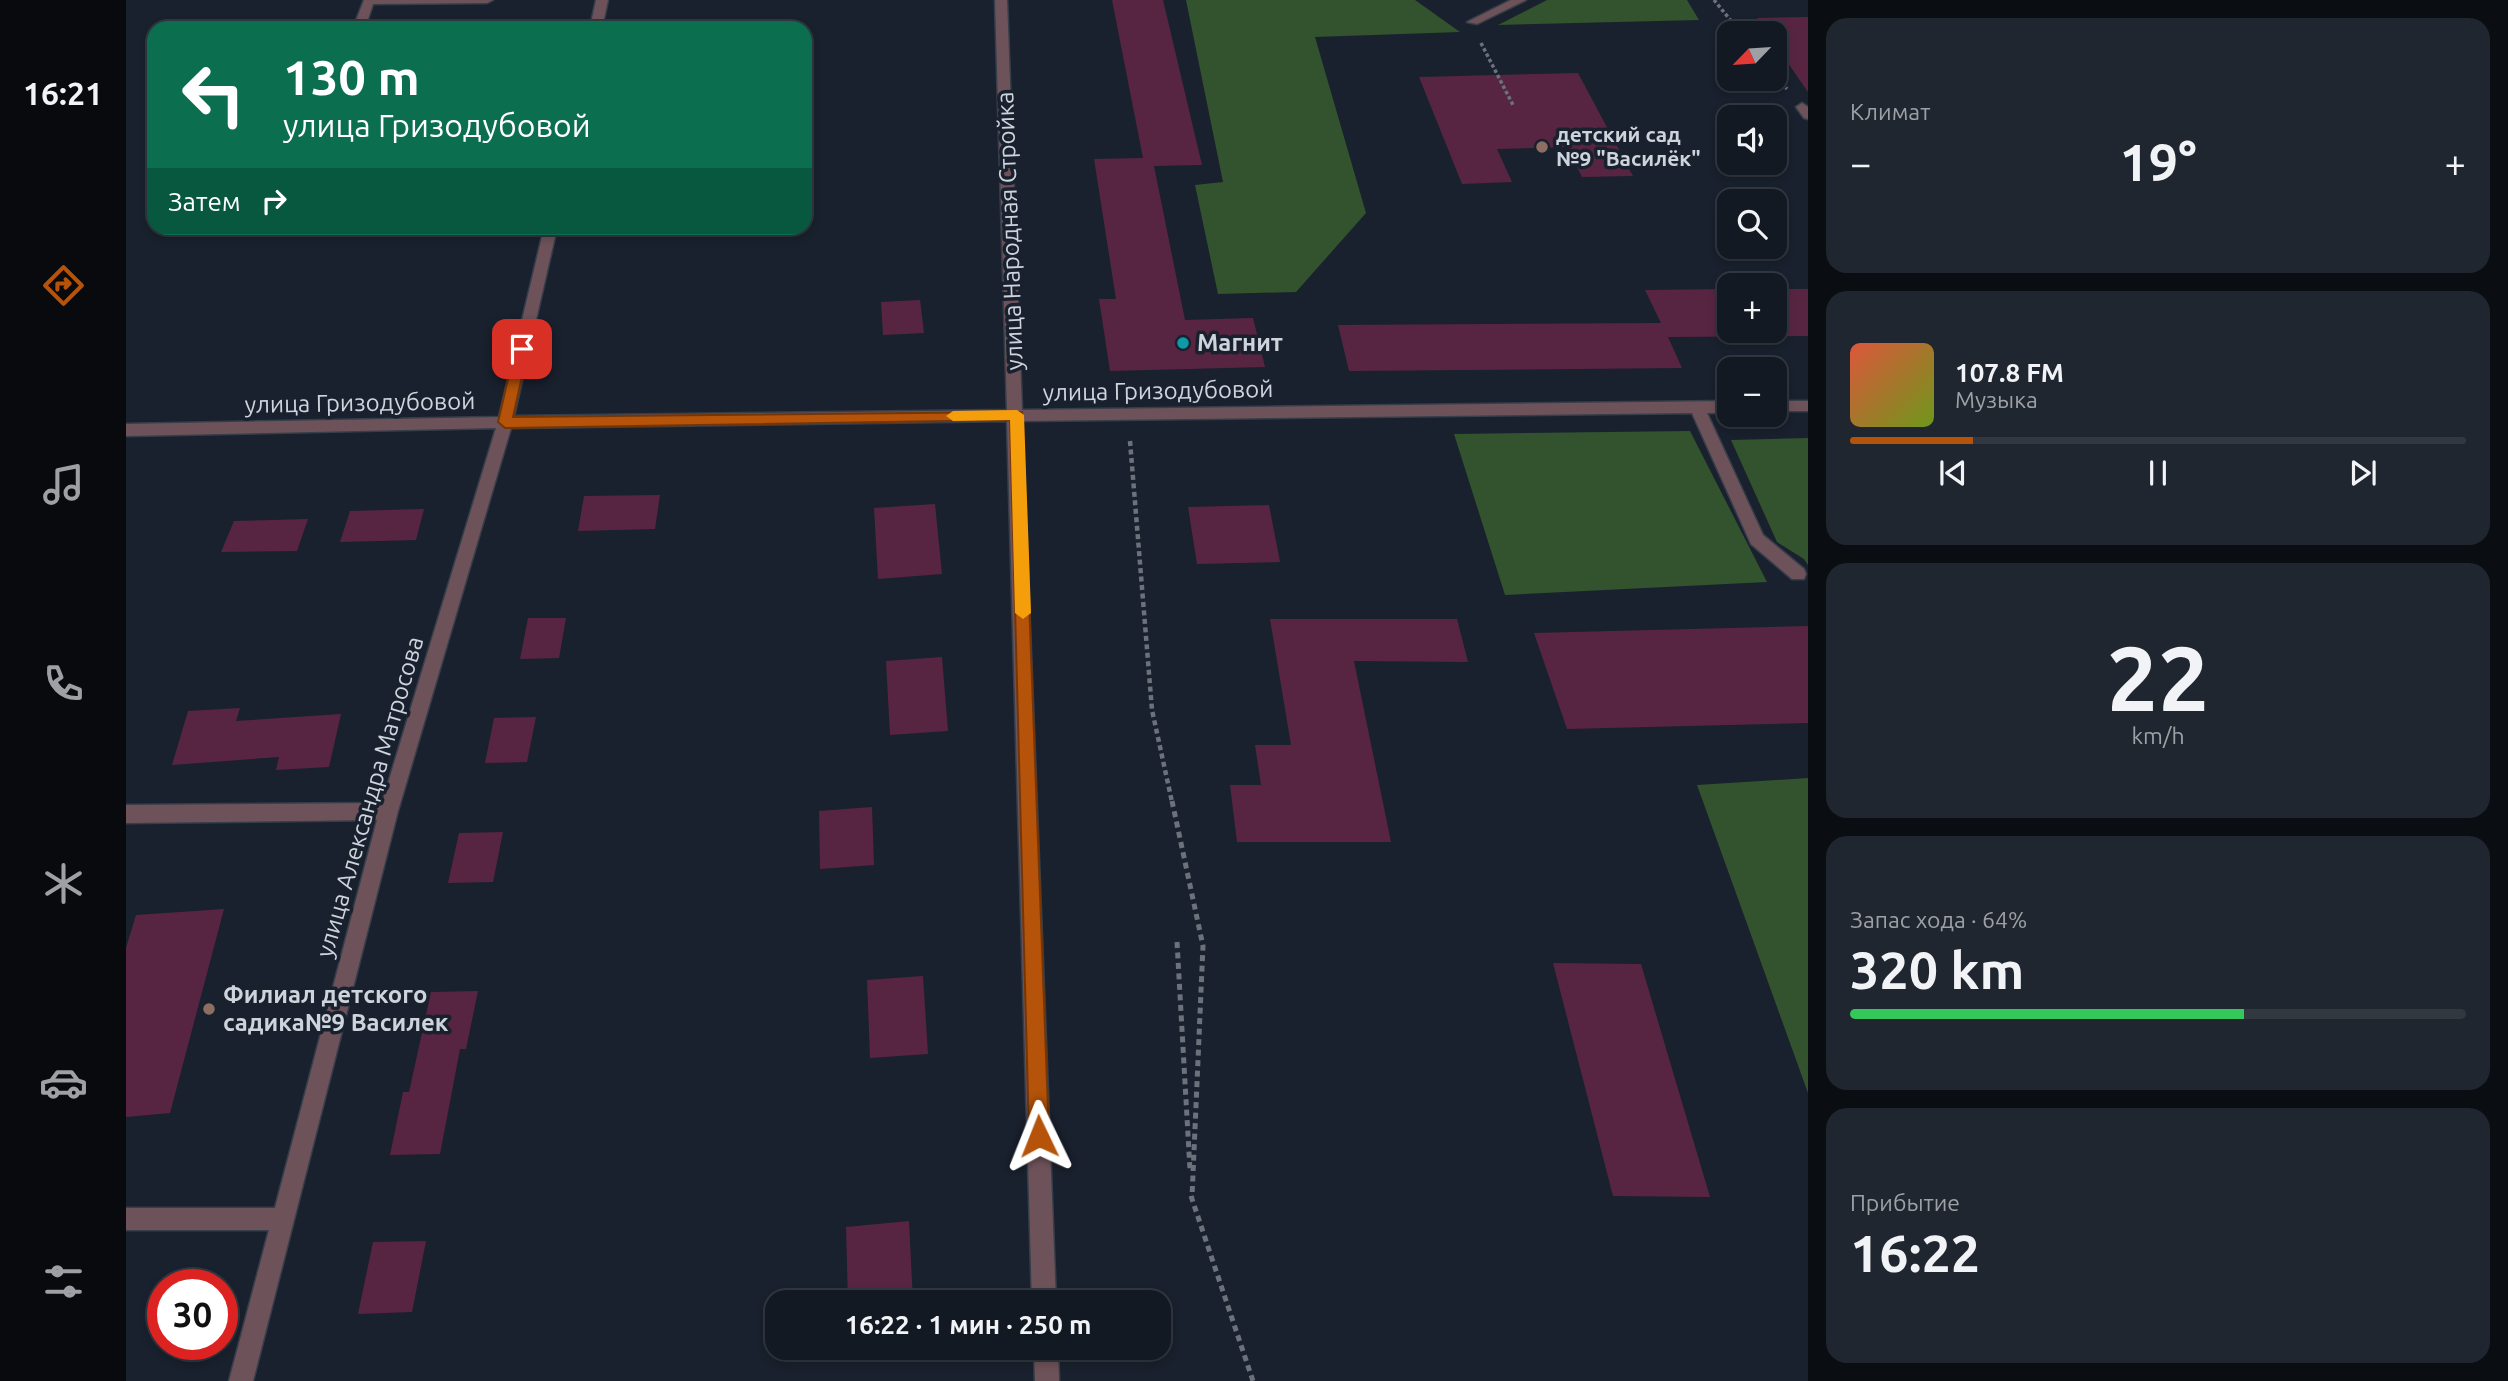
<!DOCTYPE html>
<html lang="ru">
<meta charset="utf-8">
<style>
:root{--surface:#131922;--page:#20262f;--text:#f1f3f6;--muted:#9da0a5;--line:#323840;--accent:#b45309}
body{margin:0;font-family:Ubuntu,sans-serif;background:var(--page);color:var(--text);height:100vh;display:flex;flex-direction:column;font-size:26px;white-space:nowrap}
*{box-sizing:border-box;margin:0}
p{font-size:23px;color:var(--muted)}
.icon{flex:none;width:38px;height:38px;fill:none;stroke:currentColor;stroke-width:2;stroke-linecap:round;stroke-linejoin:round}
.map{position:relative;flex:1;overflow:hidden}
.side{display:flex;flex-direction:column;gap:18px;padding:18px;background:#0a0e13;width:700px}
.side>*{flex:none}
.top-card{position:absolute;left:21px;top:21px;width:665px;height:214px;border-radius:21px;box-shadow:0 4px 10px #0003,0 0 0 2px var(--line);background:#0b6e4f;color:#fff;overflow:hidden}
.needle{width:46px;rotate:245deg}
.fabs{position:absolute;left:1591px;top:21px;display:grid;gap:14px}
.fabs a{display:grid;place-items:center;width:70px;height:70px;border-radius:14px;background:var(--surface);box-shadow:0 4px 10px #0003,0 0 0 2px var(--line);font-size:35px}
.speed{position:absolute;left:21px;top:1269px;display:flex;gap:14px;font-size:35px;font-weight:700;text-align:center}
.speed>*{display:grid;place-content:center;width:91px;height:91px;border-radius:50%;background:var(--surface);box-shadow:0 4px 10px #0003,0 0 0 2px var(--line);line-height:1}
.speed .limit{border:10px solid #d22;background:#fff;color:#111}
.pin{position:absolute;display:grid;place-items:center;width:60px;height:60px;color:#fff;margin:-30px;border-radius:14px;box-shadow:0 4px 10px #0006}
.me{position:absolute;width:77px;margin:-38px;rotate:358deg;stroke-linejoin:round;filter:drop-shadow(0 0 5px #0008)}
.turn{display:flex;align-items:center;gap:24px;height:147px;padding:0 21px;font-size:32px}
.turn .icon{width:91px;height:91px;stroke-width:2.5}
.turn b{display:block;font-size:49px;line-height:60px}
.then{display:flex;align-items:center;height:66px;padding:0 21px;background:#0003;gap:14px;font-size:26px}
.big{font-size:52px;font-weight:600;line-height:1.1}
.side .card{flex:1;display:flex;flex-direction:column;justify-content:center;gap:10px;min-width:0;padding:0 24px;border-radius:21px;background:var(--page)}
.side .dial{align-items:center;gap:0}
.dial b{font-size:91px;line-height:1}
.song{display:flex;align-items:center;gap:21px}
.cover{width:84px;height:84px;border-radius:10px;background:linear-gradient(135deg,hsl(10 70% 55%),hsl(80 70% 35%))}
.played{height:7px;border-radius:4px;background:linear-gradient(90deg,var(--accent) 20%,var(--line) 20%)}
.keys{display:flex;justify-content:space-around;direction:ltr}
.heat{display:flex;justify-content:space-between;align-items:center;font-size:38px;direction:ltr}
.charge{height:10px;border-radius:5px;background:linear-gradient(90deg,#34c759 64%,var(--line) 0)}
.trip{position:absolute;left:639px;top:1290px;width:406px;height:70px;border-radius:21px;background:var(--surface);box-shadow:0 4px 10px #0003,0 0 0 2px var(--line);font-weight:600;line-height:70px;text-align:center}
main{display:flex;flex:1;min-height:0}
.dock{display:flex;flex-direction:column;width:126px;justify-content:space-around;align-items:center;background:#080a0e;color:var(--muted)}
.dock .icon{width:49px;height:49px}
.dock .active{color:var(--accent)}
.dock b{font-size:32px;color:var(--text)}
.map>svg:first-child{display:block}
.green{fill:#32532d}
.building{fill:#572541}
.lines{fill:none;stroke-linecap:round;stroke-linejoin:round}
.minor-casing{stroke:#363e4a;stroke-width:3}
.path-far2{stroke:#6b727c;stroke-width:3.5;stroke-dasharray:3.5 2.5;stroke-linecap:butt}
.path-far1{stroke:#6b727c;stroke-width:4.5;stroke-dasharray:5 3.5;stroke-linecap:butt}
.path{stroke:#6b727c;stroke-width:5;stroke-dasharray:6 4.5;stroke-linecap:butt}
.minor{fill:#6e5259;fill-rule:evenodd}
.route{fill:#b45309;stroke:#753606;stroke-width:2}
.slow{fill:#f59e0b}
.education-dot{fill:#8d6e63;stroke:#19212e;stroke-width:2.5}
.culture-dot{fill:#0f9aa8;stroke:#19212e;stroke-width:2.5}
.labels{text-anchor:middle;stroke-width:7;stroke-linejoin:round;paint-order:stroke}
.far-poi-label{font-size:21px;font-weight:bold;fill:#ced4dc;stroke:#19212e;text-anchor:start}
.street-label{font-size:24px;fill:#ced4dc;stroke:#19212e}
.poi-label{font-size:24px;font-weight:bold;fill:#ced4dc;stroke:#19212e;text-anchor:start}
</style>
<main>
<nav class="dock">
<b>16:21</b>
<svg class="icon active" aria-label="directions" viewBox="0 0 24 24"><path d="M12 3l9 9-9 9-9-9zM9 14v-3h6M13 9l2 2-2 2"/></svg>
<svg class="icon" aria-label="music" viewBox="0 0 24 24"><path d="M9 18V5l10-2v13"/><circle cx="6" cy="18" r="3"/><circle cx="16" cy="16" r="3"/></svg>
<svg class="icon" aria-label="phone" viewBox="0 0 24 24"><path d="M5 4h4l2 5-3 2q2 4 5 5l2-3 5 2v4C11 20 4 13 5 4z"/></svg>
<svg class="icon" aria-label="climate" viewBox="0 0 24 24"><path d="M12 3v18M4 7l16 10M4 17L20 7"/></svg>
<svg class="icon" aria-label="car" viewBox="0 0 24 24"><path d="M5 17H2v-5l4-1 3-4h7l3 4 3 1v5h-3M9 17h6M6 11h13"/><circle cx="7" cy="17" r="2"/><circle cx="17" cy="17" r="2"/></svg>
<svg class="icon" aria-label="filters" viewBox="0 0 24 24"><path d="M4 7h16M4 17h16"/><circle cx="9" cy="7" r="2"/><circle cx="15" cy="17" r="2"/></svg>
</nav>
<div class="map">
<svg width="1682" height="1381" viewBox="0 0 1682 1381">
<rect width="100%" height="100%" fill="#19212e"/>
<path class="green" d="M1060,0H1289L1334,32L1189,37L1240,213L1170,292L1092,294L1069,185L1097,182Z
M1421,0H1561L1573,20L1372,25Z
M1564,431L1641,582L1379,595L1328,434Z
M1682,438V565L1678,559L1651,542L1605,440Z
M1682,778V1093L1571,785Z"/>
<path class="building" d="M986,0H1037L1076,165L1028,166L1059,320L1127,318L1139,367L984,371L973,299H990L968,159L1017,158Z
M1682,17V92L1648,43V33H1642L1631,18Z
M1452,73L1507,176L1456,177L1441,147L1371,149L1386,182L1336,184L1293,77Z
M1603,289V331H1648V289H1682V336L1542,337L1556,368L1223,371L1212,325L1535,323L1519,290Z
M794,300L798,333L757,335L755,302Z
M534,495L529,529L452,531L458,496Z
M809,504L816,574L752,579L748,508Z
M1143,505L1154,562L1071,564L1062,507Z
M298,509L290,540L214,542L224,511Z
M182,519L171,551L95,552L108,521Z
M402,618H440L433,658L394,659Z
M1144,619H1331L1342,662L1228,661L1265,842H1111L1104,785H1135L1129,745H1165Z
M1682,626V723L1441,729L1408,633Z
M816,657L822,731L764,735L760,661Z
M114,708L110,721L215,714L203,767L150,770L153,757L46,765L62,711Z
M410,717L401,762L359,763L368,718Z
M746,807L748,865L694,869L693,811Z
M377,832L367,882L322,883L333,833Z
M98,909L44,1113L0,1117V948L10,915Z
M1427,963L1515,964L1584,1197L1487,1196Z
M797,976L802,1054L744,1058L741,980Z
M352,991L340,1049H334L314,1154L264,1155L277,1092H283L305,992Z
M783,1221L787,1302H722L720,1227Z
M300,1241L286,1312L232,1314L247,1242Z"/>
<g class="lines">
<g class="minor-casing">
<path id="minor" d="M238,0H367L361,3L247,4L239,28H227Z
M470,0H482L476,28H464Z
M869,0H881L896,410L1603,401V413H1581L1637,535L1678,569L1680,574L1678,579H1666L1625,544L1566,413L896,421L930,1302H906L881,421L385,428L272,811L127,1381H103L143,1230H0V1208H149L251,820L0,823V805L256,803L370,428L0,436V424L373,417L418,228H431L388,416L881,410Z
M1385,0H1400L1351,24L1341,22Z
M1676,103L1682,107V119L1678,118L1670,107Z
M1648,401H1682V411H1648Z
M908,1348H932L933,1381H909Z"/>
</g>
<path class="path-far2" d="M1588,0L1615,33
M1355,43L1387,105
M1648,74L1661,89"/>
<path class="path-far1" d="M1004,441L1026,710L1046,802"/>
<path class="path" d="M1046,801L1077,946L1066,1197
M1051,942L1064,1170
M1065,1196L1127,1381"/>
<use href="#minor" class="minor"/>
</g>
<path class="route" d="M396,345L402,349L387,417L896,412L923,1136L920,1143L913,1146L906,1143L903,1136L884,420L379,428L372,422L389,349Z"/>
<path class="slow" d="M891,410L898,415L905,613L897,619L889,613L884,420L827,421L820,416L827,411Z"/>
<g class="education-dot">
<circle cx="1416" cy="147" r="7"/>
<circle cx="83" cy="1009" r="7"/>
</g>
<circle class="culture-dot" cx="1057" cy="343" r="7"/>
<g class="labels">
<g class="far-poi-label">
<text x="1430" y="142">детский сад<tspan x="1430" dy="24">№9 "Василёк"</tspan></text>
</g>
<g class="street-label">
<text transform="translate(884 231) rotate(-92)" y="8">улица Народная Стройка</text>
<text transform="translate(1032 391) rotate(-1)" y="8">улица Гризодубовой</text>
<text transform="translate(234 403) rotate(-1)" y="8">улица Гризодубовой</text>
<text transform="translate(244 797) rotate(-74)" y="8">улица Александра Матросова</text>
</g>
<g class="poi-label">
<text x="1071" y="351">Магнит</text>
<text x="97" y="1003">Филиал детского<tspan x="97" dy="28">садика№9 Василек</tspan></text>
</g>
</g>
</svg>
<div class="fabs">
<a><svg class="needle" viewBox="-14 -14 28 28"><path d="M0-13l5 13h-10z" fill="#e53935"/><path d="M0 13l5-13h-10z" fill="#9da0a5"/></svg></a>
<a><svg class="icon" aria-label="sound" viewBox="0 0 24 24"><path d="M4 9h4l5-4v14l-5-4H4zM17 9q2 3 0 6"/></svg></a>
<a><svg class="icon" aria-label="search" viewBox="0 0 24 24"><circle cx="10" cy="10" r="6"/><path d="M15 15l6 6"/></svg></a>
<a>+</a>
<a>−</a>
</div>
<div class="speed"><div class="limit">30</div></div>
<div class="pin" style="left:396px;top:349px;background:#d93025"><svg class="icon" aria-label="arrive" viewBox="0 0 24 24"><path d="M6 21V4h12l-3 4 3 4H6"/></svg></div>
<svg class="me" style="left:913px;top:1136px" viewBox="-20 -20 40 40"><path d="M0-17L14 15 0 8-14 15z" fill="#b45309" stroke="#fff" stroke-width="4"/></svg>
<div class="trip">16:22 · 1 мин · 250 m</div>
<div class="top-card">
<div class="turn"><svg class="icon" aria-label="left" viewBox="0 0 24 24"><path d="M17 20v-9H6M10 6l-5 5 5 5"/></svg><div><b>130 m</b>улица Гризодубовой</div></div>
<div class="then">Затем<svg class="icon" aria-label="right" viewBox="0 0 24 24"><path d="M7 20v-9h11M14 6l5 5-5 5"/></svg></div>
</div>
</div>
<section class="side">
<div class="card"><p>Климат</p>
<div class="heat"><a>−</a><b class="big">19°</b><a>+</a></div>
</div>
<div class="card">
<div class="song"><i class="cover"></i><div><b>107.8 FM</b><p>Музыка</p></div></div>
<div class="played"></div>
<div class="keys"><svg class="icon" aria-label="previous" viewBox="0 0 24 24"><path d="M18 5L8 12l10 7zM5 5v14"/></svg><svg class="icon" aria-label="pause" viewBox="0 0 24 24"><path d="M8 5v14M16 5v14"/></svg><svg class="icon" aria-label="next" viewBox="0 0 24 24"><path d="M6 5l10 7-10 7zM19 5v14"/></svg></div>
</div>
<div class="card dial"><b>22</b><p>km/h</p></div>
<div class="card"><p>Запас хода · 64%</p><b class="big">320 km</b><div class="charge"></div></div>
<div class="card"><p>Прибытие</p><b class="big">16:22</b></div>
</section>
</main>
